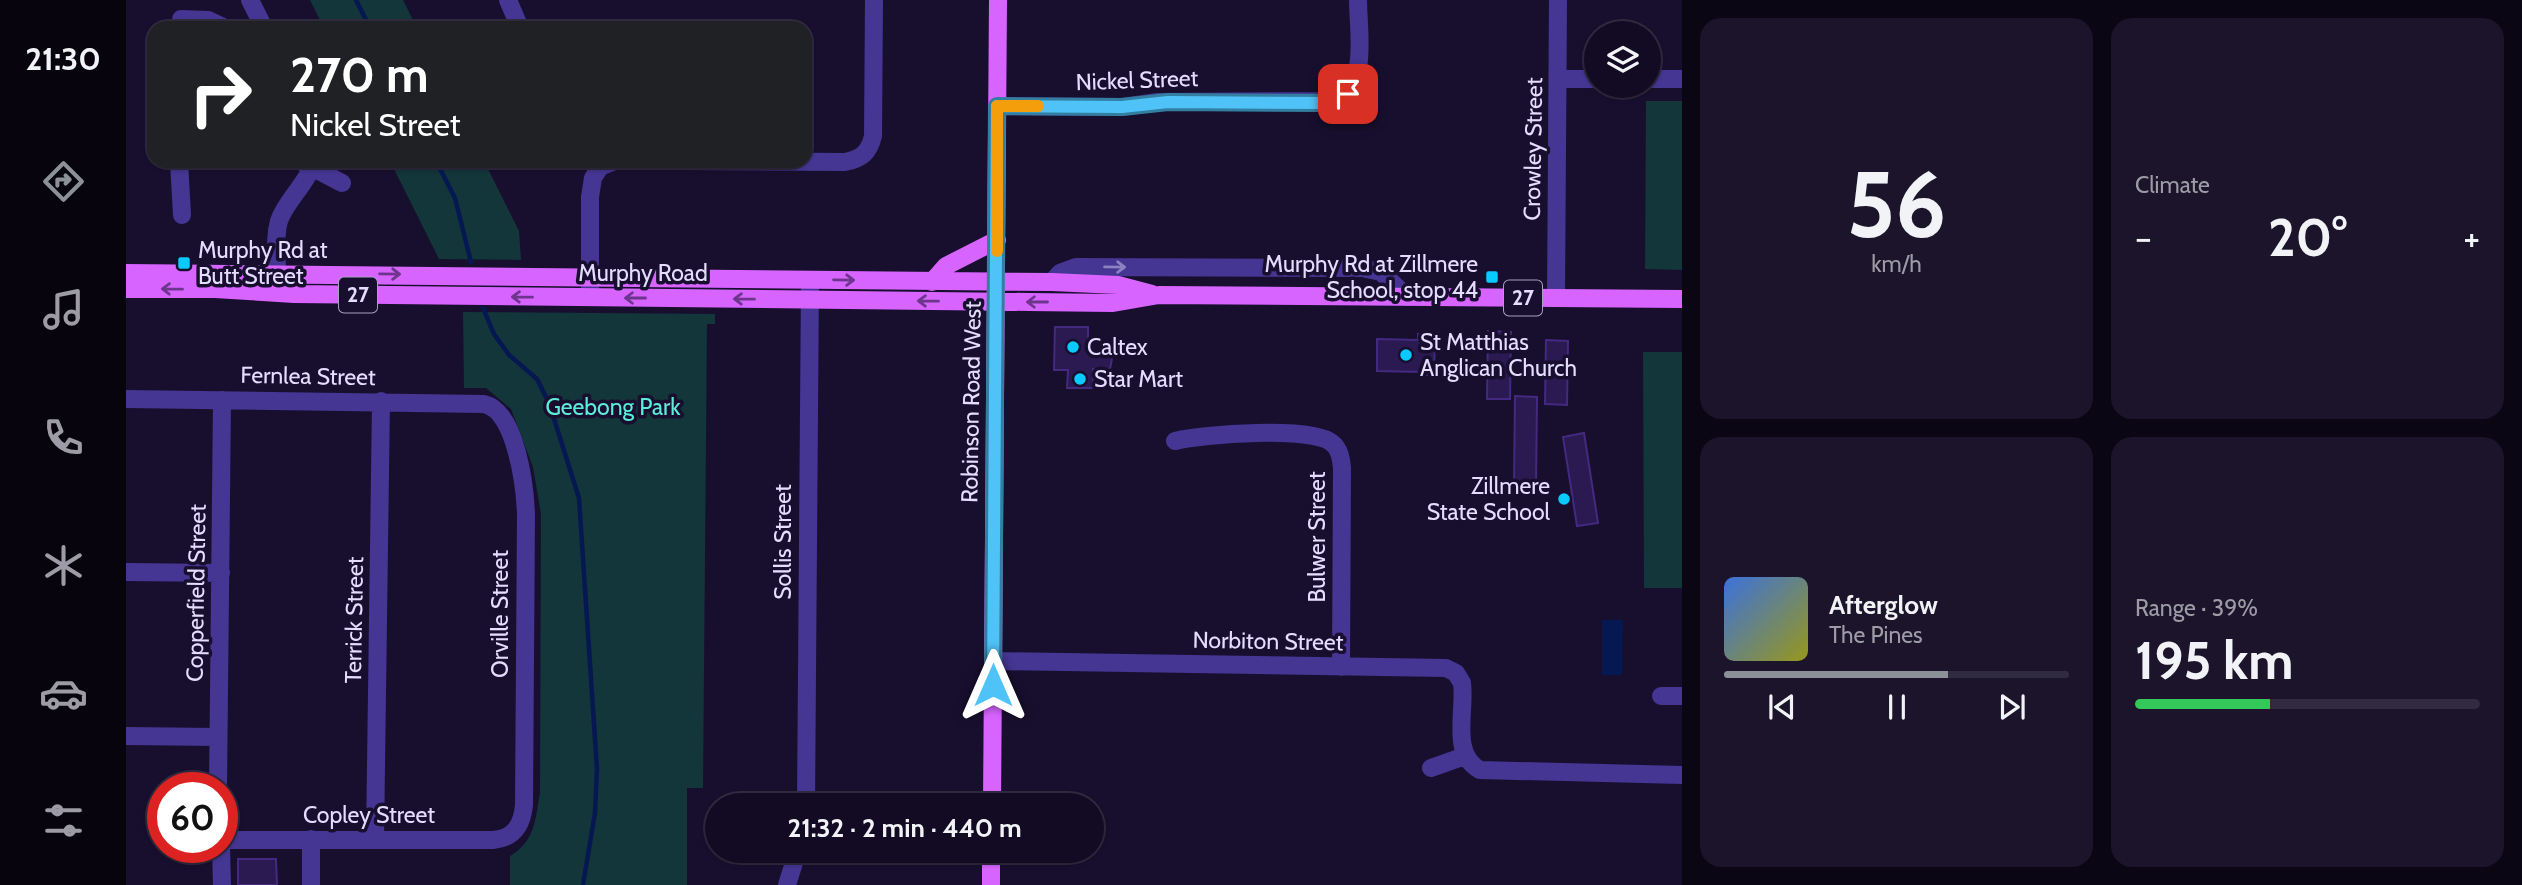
<!DOCTYPE html>
<meta charset="utf-8">
<style>
:root{--surface:#120b23;--page:#1b142b;--text:#f1f3f6;--muted:#9c9ba6;--line:#312b41;--accent:#8c9099}
body{margin:0;font-family:Cabin,sans-serif;background:var(--page);color:var(--text);height:100vh;display:flex;flex-direction:column;font-size:26px;white-space:nowrap}
*{box-sizing:border-box;margin:0}
p{font-size:23px;color:var(--muted)}
.icon{flex:none;width:38px;height:38px;fill:none;stroke:currentColor;stroke-width:2;stroke-linecap:round;stroke-linejoin:round}
.map{position:relative;flex:1;overflow:hidden}
.details{display:flex;flex-direction:column;gap:18px;padding:18px;background:#0a0613;width:840px}
.details>*{flex:none}
.top-card{position:absolute;left:21px;top:21px;width:665px;height:147px;border-radius:21px;box-shadow:0 2px 5px #0004,0 0 0 2px var(--line);background:#202124;color:#fff;overflow:hidden}
.fabs{position:absolute;left:1458px;top:21px;display:grid;gap:14px}
.fabs a{display:grid;place-items:center;width:77px;height:77px;border-radius:50%;background:var(--surface);box-shadow:0 2px 5px #0004,0 0 0 2px var(--line);font-size:35px}
.speed{position:absolute;left:21px;top:772px;display:flex;gap:14px;font-size:35px;font-weight:700;text-align:center}
.speed>*{display:grid;place-content:center;width:91px;height:91px;border-radius:50%;background:var(--surface);box-shadow:0 2px 5px #0004,0 0 0 2px var(--line);line-height:1}
.speed .limit{border:10px solid #d22;background:#fff;color:#111}
.pin{position:absolute;display:grid;place-items:center;width:60px;height:60px;color:#fff;margin:-30px;border-radius:14px;box-shadow:0 4px 10px #0006}
.me{position:absolute;width:77px;margin:-38px;rotate:0deg;stroke-linejoin:round;filter:drop-shadow(0 0 5px #0008)}
.turn{display:flex;align-items:center;gap:24px;height:147px;padding:0 28px;font-size:32px}
.turn .icon{width:91px;height:91px;stroke-width:2.5}
.turn b{display:block;font-size:49px;line-height:60px}
.big{font-size:52px;font-weight:800;line-height:1.1}
.details .widget{flex:1;display:flex;flex-direction:column;justify-content:center;gap:10px;min-width:0;padding:0 24px;border-radius:21px;background:var(--page)}
.details .dial{align-items:center;gap:0}
.dial b{font-size:91px;line-height:1}
.song{display:flex;align-items:center;gap:21px}
.cover{width:84px;height:84px;border-radius:10px;background:linear-gradient(135deg,hsl(220 70% 55%),hsl(60 70% 35%))}
.played{height:7px;border-radius:4px;background:linear-gradient(90deg,var(--accent) 65%,var(--line) 65%)}
.keys{display:flex;justify-content:space-around;direction:ltr}
.heat{display:flex;justify-content:space-between;align-items:center;font-size:38px;direction:ltr}
.charge{height:10px;border-radius:5px;background:linear-gradient(90deg,#34c759 39%,var(--line) 0)}
.details .tiles{flex:1;display:grid;gap:18px;grid-template-columns:repeat(2,1fr)}
.trip{position:absolute;left:579px;top:793px;width:399px;height:70px;border-radius:35px;background:var(--surface);box-shadow:0 2px 5px #0004,0 0 0 2px var(--line);font-weight:800;line-height:70px;text-align:center}
main{display:flex;flex:1;min-height:0}
.menu{display:flex;flex-direction:column;width:126px;justify-content:space-around;align-items:center;background:#07040e;color:var(--muted)}
.menu .icon{width:49px;height:49px}
.menu .current{color:var(--accent)}
.menu b{font-size:32px;color:var(--text)}
.map>svg:first-child{display:block}
.green{fill:#12363a}
.water{fill:#061852}
.lines{fill:none;stroke-linecap:round;stroke-linejoin:round}
.stream{stroke:#061852;stroke-width:4.5}
.building{fill:#2b1952;stroke:#442980;stroke-width:2}
.minor{stroke:#443692;stroke-width:18}
.major{stroke:#d764ff;stroke-width:18}
.oneway{stroke:#8c81c3}
.oneway2{stroke:#6e358d}
.route-casing{stroke:#337fa1;stroke-width:18}
.route{stroke:#4fc3f7;stroke-width:12}
.slow{stroke:#f59e0b;stroke-width:12}
.poi-dot{fill:#09caff;stroke:#180f2f;stroke-width:2.5}
.labels{text-anchor:middle;stroke-width:7;stroke-linejoin:round;paint-order:stroke}
.shield{fill:#180f2f;stroke:#a89fc1;stroke-width:2}
.shield-label{font-size:21px;font-weight:bold;fill:#e5ddff}
.street-label{font-size:23px;fill:#e5ddff;stroke:#180f2f}
.poi-label{font-size:23px;fill:#e5ddff;stroke:#180f2f;text-anchor:start}
.park-label{font-size:23px;fill:#5cecd9;stroke:#180f2f}
</style>
<main>
<nav class="menu">
<b>21:30</b>
<svg class="icon current" aria-label="directions" viewBox="0 0 24 24"><path d="M12 3l9 9-9 9-9-9zM9 14v-3h6M13 9l2 2-2 2"/></svg>
<svg class="icon" aria-label="music" viewBox="0 0 24 24"><path d="M9 18V5l10-2v13"/><circle cx="6" cy="18" r="3"/><circle cx="16" cy="16" r="3"/></svg>
<svg class="icon" aria-label="phone" viewBox="0 0 24 24"><path d="M5 4h4l2 5-3 2q2 4 5 5l2-3 5 2v4C11 20 4 13 5 4z"/></svg>
<svg class="icon" aria-label="climate" viewBox="0 0 24 24"><path d="M12 3v18M4 7l16 10M4 17L20 7"/></svg>
<svg class="icon" aria-label="car" viewBox="0 0 24 24"><path d="M5 17H2v-5l4-1 3-4h7l3 4 3 1v5h-3M9 17h6M6 11h13"/><circle cx="7" cy="17" r="2"/><circle cx="17" cy="17" r="2"/></svg>
<svg class="icon" aria-label="filters" viewBox="0 0 24 24"><path d="M4 7h16M4 17h16"/><circle cx="9" cy="7" r="2"/><circle cx="15" cy="17" r="2"/></svg>
</nav>
<div class="map">
<svg width="1556" height="885" viewBox="0 0 1556 885">
<rect width="100%" height="100%" fill="#180f2f"/>
<path class="green" d="M184,0H277L291,28H198Z
M1520,101H1556V270L1519,269Z
M264,161H358L393,231L395,260L313,259Z
M337,312L589,314V324H581L577,788H561V885H384V856C409,841 409,821 414,793L415,514L407,467L385,409L360,388H338Z
M1517,352H1556V588H1518Z"/>
<path class="water" d="M1476,620H1497L1496,675H1476Z"/>
<g class="lines">
<path class="stream" d="M230,0L244,28
M310,161L329,198L345,262
M357,308L368,334L383,355L411,379L423,403L453,498L471,769L469,813L457,885"/>
</g>
<path class="building" d="M929,327H962V353H987L984,369H967V388H941L942,370H928Z
M1362,331L1385,332L1384,399H1361Z
M1292,334H1309L1308,375H1296V372L1251,371V339L1292,340Z
M1420,340L1442,341L1441,405L1419,404Z
M1389,396L1411,397L1410,485L1388,484Z
M1458,433L1472,523L1451,526L1437,437Z
M112,859H150L151,885H112Z"/>
<g class="lines">
<path class="minor" d="M124,0L138,28
M382,0L394,28
M55,19L82,20L99,28
M1432,79H1470
M1522,79H1556
M871,106L996,107L1032,102L1210,101C1243,84 1232,31 1232,0
M53,161L56,215
M174,161L216,183
M551,161L719,162C735,159 743,153 747,136L748,0
M151,272C151,255 148,238 153,221C159,203 177,187 185,169
M926,282L934,273L950,267L1236,268L1255,272L1281,297
M464,297V197L467,178L474,167L489,161
M1430,298L1432,0
M0,399L358,404C390,411 399,486 400,515L398,805C396,826 388,838 367,840H96
M1049,441C1076,434 1187,426 1206,443C1214,449 1215,459 1216,468L1215,667
M0,572L95,573
M867,661L1320,668L1330,673L1336,683C1340,710 1324,754 1354,770L1556,775
M1535,696H1556
M0,736L92,737
M1305,768L1339,756
M92,788L96,400
M680,805L684,280
M249,839L255,401
M95,847L96,885
M185,885V839
M661,885L672,850"/>
<path class="major" d="M0,273L926,282L992,285L1026,294
M806,282L820,266L871,240
M0,289H89L168,294L903,302L987,303L1033,295L1556,299
M866,805L872,0
M865,885V850"/>
</g>
<defs><path id="oneway-shaft" d="M-6 0H5M1.5-3L5.5 0L1.5 3" fill="none" stroke-width="1.6" stroke-linecap="round" stroke-linejoin="round" transform="scale(1.75)"/></defs>
<use class="oneway" href="#oneway-shaft" transform="translate(989 267) rotate(1)"/>
<g class="oneway2">
<use href="#oneway-shaft" transform="translate(264 274) rotate(1)"/>
<use href="#oneway-shaft" transform="translate(718 280) rotate(1)"/>
<use href="#oneway-shaft" transform="translate(46 289) rotate(-179)"/>
<use href="#oneway-shaft" transform="translate(396 297) rotate(-179)"/>
<use href="#oneway-shaft" transform="translate(509 298) rotate(-180)"/>
<use href="#oneway-shaft" transform="translate(618 299) rotate(-179)"/>
<use href="#oneway-shaft" transform="translate(802 301) rotate(-179)"/>
<use href="#oneway-shaft" transform="translate(911 302) rotate(-180)"/>
</g>
<g class="lines">
<g class="route-casing">
<path id="route" d="M867,685L871,106L996,107L1042,102L1203,103L1222,94"/>
</g>
<use href="#route" class="route"/>
<path class="slow" d="M871,251V106H912"/>
</g>
<g class="poi-dot">
<rect x="51" y="256" width="14" height="14" rx="3.5"/>
<rect x="1359" y="270" width="14" height="14" rx="3.5"/>
<circle cx="947" cy="347" r="7"/>
<circle cx="1280" cy="355" r="7"/>
<circle cx="954" cy="379" r="7"/>
<circle cx="1438" cy="499" r="7"/>
</g>
<g class="labels">
<g class="shield">
<rect x="213" y="277.5" width="38" height="35" rx="5"/>
<rect x="1378" y="280.5" width="38" height="35" rx="5"/>
</g>
<g class="shield-label">
<text x="232" y="302">27</text>
<text x="1397" y="305">27</text>
</g>
<g class="street-label">
<text transform="translate(1011 80) rotate(-2)" y="8">Nickel Street</text>
<text transform="translate(1407 149) rotate(-89)" y="8">Crowley Street</text>
<text x="517" y="281">Murphy Road</text>
<text transform="translate(182 376) rotate(1)" y="8">Fernlea Street</text>
<text transform="translate(845 402) rotate(-89)" y="8">Robinson Road West</text>
<text transform="translate(1191 537) rotate(-90)" y="8">Bulwer Street</text>
<text transform="translate(657 542) rotate(-90)" y="8">Sollis Street</text>
<text transform="translate(70 593) rotate(-89)" y="8">Copperfield Street</text>
<text transform="translate(374 614) rotate(-90)" y="8">Orville Street</text>
<text transform="translate(228 620) rotate(-89)" y="8">Terrick Street</text>
<text transform="translate(1142 641) rotate(1)" y="8">Norbiton Street</text>
<text x="243" y="823">Copley Street</text>
</g>
<g class="poi-label">
<text x="72" y="258">Murphy Rd at<tspan x="72" dy="26">Butt Street</tspan></text>
<text x="1352" y="272" text-anchor="end">Murphy Rd at Zillmere<tspan x="1352" dy="26">School, stop 44</tspan></text>
<text x="1294" y="350">St Matthias<tspan x="1294" dy="26">Anglican Church</tspan></text>
<text x="961" y="355">Caltex</text>
<text x="968" y="387">Star Mart</text>
<text x="1424" y="494" text-anchor="end">Zillmere<tspan x="1424" dy="26">State School</tspan></text>
</g>
<g class="park-label">
<text x="487" y="415">Geebong Park</text>
</g>
</g>
</svg>
<div class="fabs">
<a><svg class="icon" aria-label="layers" viewBox="0 0 24 24"><path d="M12 4l9 5-9 5-9-5zM3 14l9 5 9-5"/></svg></a>
</div>
<div class="speed"><div class="limit">60</div></div>
<div class="pin" style="left:1222px;top:94px;background:#d93025"><svg class="icon" aria-label="arrive" viewBox="0 0 24 24"><path d="M6 21V4h12l-3 4 3 4H6"/></svg></div>
<svg class="me" style="left:867px;top:685px" viewBox="-20 -20 40 40"><path d="M0-17L14 15 0 8-14 15z" fill="#4fc3f7" stroke="#fff" stroke-width="4"/></svg>
<div class="trip">21:32 · 2 min · 440 m</div>
<div class="top-card">
<div class="turn"><svg class="icon" aria-label="right" viewBox="0 0 24 24"><path d="M7 20v-9h11M14 6l5 5-5 5"/></svg><div><b>270 m</b>Nickel Street</div></div>
</div>
</div>
<section class="details">
<div class="tiles">
<div class="widget dial"><b>56</b><p>km/h</p></div>
<div class="widget"><p>Climate</p>
<div class="heat"><a>−</a><b class="big">20°</b><a>+</a></div>
</div>
<div class="widget">
<div class="song"><i class="cover"></i><div><b>Afterglow</b><p>The Pines</p></div></div>
<div class="played"></div>
<div class="keys"><svg class="icon" aria-label="previous" viewBox="0 0 24 24"><path d="M18 5L8 12l10 7zM5 5v14"/></svg><svg class="icon" aria-label="pause" viewBox="0 0 24 24"><path d="M8 5v14M16 5v14"/></svg><svg class="icon" aria-label="next" viewBox="0 0 24 24"><path d="M6 5l10 7-10 7zM19 5v14"/></svg></div>
</div>
<div class="widget"><p>Range · 39%</p><b class="big">195 km</b><div class="charge"></div></div>
</div>
</section>
</main>
